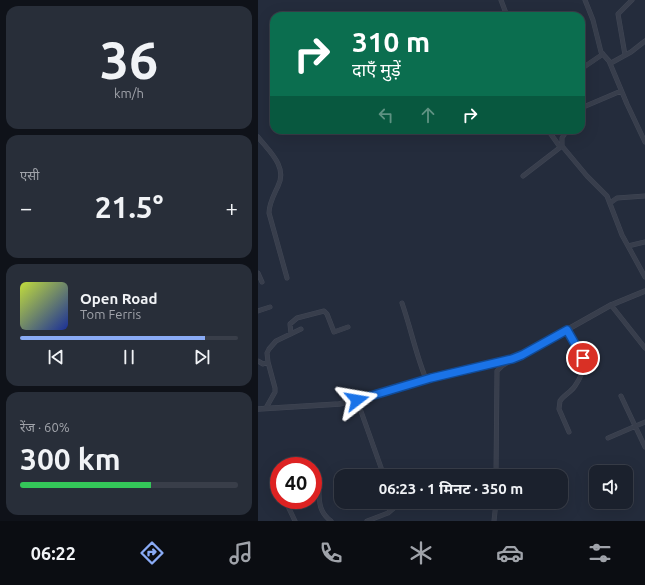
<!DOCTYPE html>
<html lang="hi">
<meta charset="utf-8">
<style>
:root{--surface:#1b212d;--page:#282e39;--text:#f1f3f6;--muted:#a0a3aa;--line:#393e49;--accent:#8aabf6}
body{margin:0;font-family:Ubuntu,"Noto Sans Devanagari",sans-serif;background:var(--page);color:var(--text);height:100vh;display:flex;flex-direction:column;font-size:15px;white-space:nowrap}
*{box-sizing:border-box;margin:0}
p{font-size:13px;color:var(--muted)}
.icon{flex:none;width:22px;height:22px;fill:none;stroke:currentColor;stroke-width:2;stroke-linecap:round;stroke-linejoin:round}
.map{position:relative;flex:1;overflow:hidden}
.drawer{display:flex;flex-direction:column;gap:6px;padding:6px;background:#0f1219;width:258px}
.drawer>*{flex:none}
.guide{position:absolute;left:12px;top:12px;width:315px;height:122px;border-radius:12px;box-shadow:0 4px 16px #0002,0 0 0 1px var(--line);background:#0b6e4f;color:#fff;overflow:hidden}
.buttons{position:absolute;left:331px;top:465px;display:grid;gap:8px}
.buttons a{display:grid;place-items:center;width:44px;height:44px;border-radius:8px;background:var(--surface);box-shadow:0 4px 16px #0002,0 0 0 1px var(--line);font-size:20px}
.speed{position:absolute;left:12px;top:457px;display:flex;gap:8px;font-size:20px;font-weight:700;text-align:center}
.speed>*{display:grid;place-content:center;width:52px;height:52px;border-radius:50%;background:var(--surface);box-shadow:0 4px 16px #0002,0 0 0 1px var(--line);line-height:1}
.speed .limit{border:6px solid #d22;background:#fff;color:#111}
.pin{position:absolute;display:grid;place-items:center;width:34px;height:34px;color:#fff;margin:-17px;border:2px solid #fff;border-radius:50%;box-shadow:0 1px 4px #0007}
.me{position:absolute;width:44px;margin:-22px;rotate:76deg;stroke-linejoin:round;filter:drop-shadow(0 0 3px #0008)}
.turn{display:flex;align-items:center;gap:14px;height:84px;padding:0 16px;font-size:18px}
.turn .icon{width:52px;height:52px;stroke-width:2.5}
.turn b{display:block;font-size:28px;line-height:34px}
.lanes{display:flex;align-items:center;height:38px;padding:0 16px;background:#0003;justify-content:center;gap:20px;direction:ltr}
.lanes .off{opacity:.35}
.big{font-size:30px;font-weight:700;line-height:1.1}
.drawer .card{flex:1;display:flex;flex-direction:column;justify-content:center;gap:6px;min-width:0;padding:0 14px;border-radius:12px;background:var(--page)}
.drawer .dial{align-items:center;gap:0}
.dial b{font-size:52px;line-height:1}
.song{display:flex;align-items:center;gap:12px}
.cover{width:48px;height:48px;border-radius:6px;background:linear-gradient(135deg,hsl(70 70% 55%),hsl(230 70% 35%))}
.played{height:4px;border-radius:2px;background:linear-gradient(90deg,var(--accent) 85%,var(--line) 85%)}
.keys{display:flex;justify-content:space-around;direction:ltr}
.heat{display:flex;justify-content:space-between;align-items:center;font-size:22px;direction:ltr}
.charge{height:6px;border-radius:3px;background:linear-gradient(90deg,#34c759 60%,var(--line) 0)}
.trip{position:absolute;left:76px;top:469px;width:234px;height:40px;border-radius:12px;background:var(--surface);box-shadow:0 4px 16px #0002,0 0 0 1px var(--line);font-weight:700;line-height:40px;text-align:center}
.menu{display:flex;height:64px;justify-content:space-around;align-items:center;background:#0b0d12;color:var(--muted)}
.menu .icon{width:28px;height:28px}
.menu .selected{color:var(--accent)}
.menu b{font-size:18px;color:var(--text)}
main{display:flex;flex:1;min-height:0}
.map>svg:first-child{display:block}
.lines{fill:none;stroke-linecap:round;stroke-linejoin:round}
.minor-casing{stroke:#414755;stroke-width:5}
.tertiary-casing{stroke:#414755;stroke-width:5.5}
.minor{stroke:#383e4c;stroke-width:4}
.tertiary{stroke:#383e4c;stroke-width:4.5}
.route-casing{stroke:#114b97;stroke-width:10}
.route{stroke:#1a73e8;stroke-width:7}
</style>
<main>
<section class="drawer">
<div class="card dial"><b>36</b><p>km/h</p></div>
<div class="card"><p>एसी</p>
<div class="heat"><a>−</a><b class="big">21.5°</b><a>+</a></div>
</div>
<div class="card">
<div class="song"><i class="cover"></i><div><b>Open Road</b><p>Tom Ferris</p></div></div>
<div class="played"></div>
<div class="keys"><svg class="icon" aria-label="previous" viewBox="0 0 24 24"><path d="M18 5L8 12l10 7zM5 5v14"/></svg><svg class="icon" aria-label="pause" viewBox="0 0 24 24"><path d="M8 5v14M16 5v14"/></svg><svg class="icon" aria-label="next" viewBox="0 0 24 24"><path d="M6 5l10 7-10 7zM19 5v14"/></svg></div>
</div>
<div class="card"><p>रेंज · 60%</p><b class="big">300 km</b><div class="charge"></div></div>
</section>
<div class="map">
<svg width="387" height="521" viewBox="0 0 387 521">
<rect width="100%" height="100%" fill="#242c3c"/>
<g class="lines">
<g class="minor-casing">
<path id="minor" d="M243,0L249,16
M327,0L335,20L343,52L351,61L369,104L387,142
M367,55L360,14L374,0
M353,63L373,52L387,41
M323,69L345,54
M323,108L363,91
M290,130L302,147
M309,130L304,138V146L329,176L349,196L364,235L387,277
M0,137C11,151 30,167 20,186C16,195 11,203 11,213L29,278
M265,176L304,146
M352,203L359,198L387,196
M370,246L387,242
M0,273L4,282
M144,303C153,329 158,355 168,379
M353,305L387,348
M0,311L12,307
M309,330C322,352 334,361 317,386C313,392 306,395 302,401L301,409L311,432
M33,334L32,324L39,318L66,311L69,314L76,332L90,327
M0,361L5,364L10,362
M363,396L387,447
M99,400L126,476
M8,408L17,392V388L10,362L9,353L11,349L18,341L43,329
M350,438L387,422
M55,469C68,482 52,506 73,521
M238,476L239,371L244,366L252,361
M27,500L37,521
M109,521L130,513L137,507L136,502
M236,521L238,502"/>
</g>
<g class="tertiary-casing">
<path id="tertiary" d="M0,409L81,404L117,396L173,378L254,359L264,355L353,305L387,291"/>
</g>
<use href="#minor" class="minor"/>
<use href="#tertiary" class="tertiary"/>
</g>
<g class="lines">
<g class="route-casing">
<path id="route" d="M99,400L173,378L254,359L264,355L309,330L325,358"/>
</g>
<use href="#route" class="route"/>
</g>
</svg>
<div class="buttons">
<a><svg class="icon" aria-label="sound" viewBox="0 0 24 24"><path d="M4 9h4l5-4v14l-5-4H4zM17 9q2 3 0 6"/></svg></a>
</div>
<div class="speed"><div class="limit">40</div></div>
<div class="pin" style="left:325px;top:358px;background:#d93025"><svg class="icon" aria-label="arrive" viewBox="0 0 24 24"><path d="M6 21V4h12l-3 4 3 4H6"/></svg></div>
<svg class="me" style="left:99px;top:400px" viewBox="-20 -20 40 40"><path d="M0-17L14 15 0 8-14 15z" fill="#1a73e8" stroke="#fff" stroke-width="4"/></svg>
<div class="trip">06:23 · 1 मिनट · 350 m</div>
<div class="guide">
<div class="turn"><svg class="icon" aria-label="right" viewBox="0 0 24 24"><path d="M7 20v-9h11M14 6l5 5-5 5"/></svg><div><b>310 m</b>दाएँ मुड़ें</div></div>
<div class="lanes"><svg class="icon off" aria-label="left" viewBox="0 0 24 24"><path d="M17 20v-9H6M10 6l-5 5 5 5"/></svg><svg class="icon off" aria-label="ahead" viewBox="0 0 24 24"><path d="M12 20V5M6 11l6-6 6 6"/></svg><svg class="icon" aria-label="right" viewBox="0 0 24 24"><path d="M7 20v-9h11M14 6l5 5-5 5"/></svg></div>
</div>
</div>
</main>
<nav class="menu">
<b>06:22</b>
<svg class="icon selected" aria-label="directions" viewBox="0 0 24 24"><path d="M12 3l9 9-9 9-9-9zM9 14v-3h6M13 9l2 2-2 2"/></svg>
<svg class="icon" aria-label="music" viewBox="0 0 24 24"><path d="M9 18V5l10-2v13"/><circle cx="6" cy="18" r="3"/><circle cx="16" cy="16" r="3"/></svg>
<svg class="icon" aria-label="phone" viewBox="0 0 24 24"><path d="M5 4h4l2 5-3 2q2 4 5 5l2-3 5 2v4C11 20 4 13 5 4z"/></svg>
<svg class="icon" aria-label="climate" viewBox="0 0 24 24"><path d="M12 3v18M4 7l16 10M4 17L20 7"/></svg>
<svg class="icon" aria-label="car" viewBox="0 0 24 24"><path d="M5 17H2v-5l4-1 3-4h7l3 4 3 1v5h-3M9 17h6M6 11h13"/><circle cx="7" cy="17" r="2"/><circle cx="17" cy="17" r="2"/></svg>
<svg class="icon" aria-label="filters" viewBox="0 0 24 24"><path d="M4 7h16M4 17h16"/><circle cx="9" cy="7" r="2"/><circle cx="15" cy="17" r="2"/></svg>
</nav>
